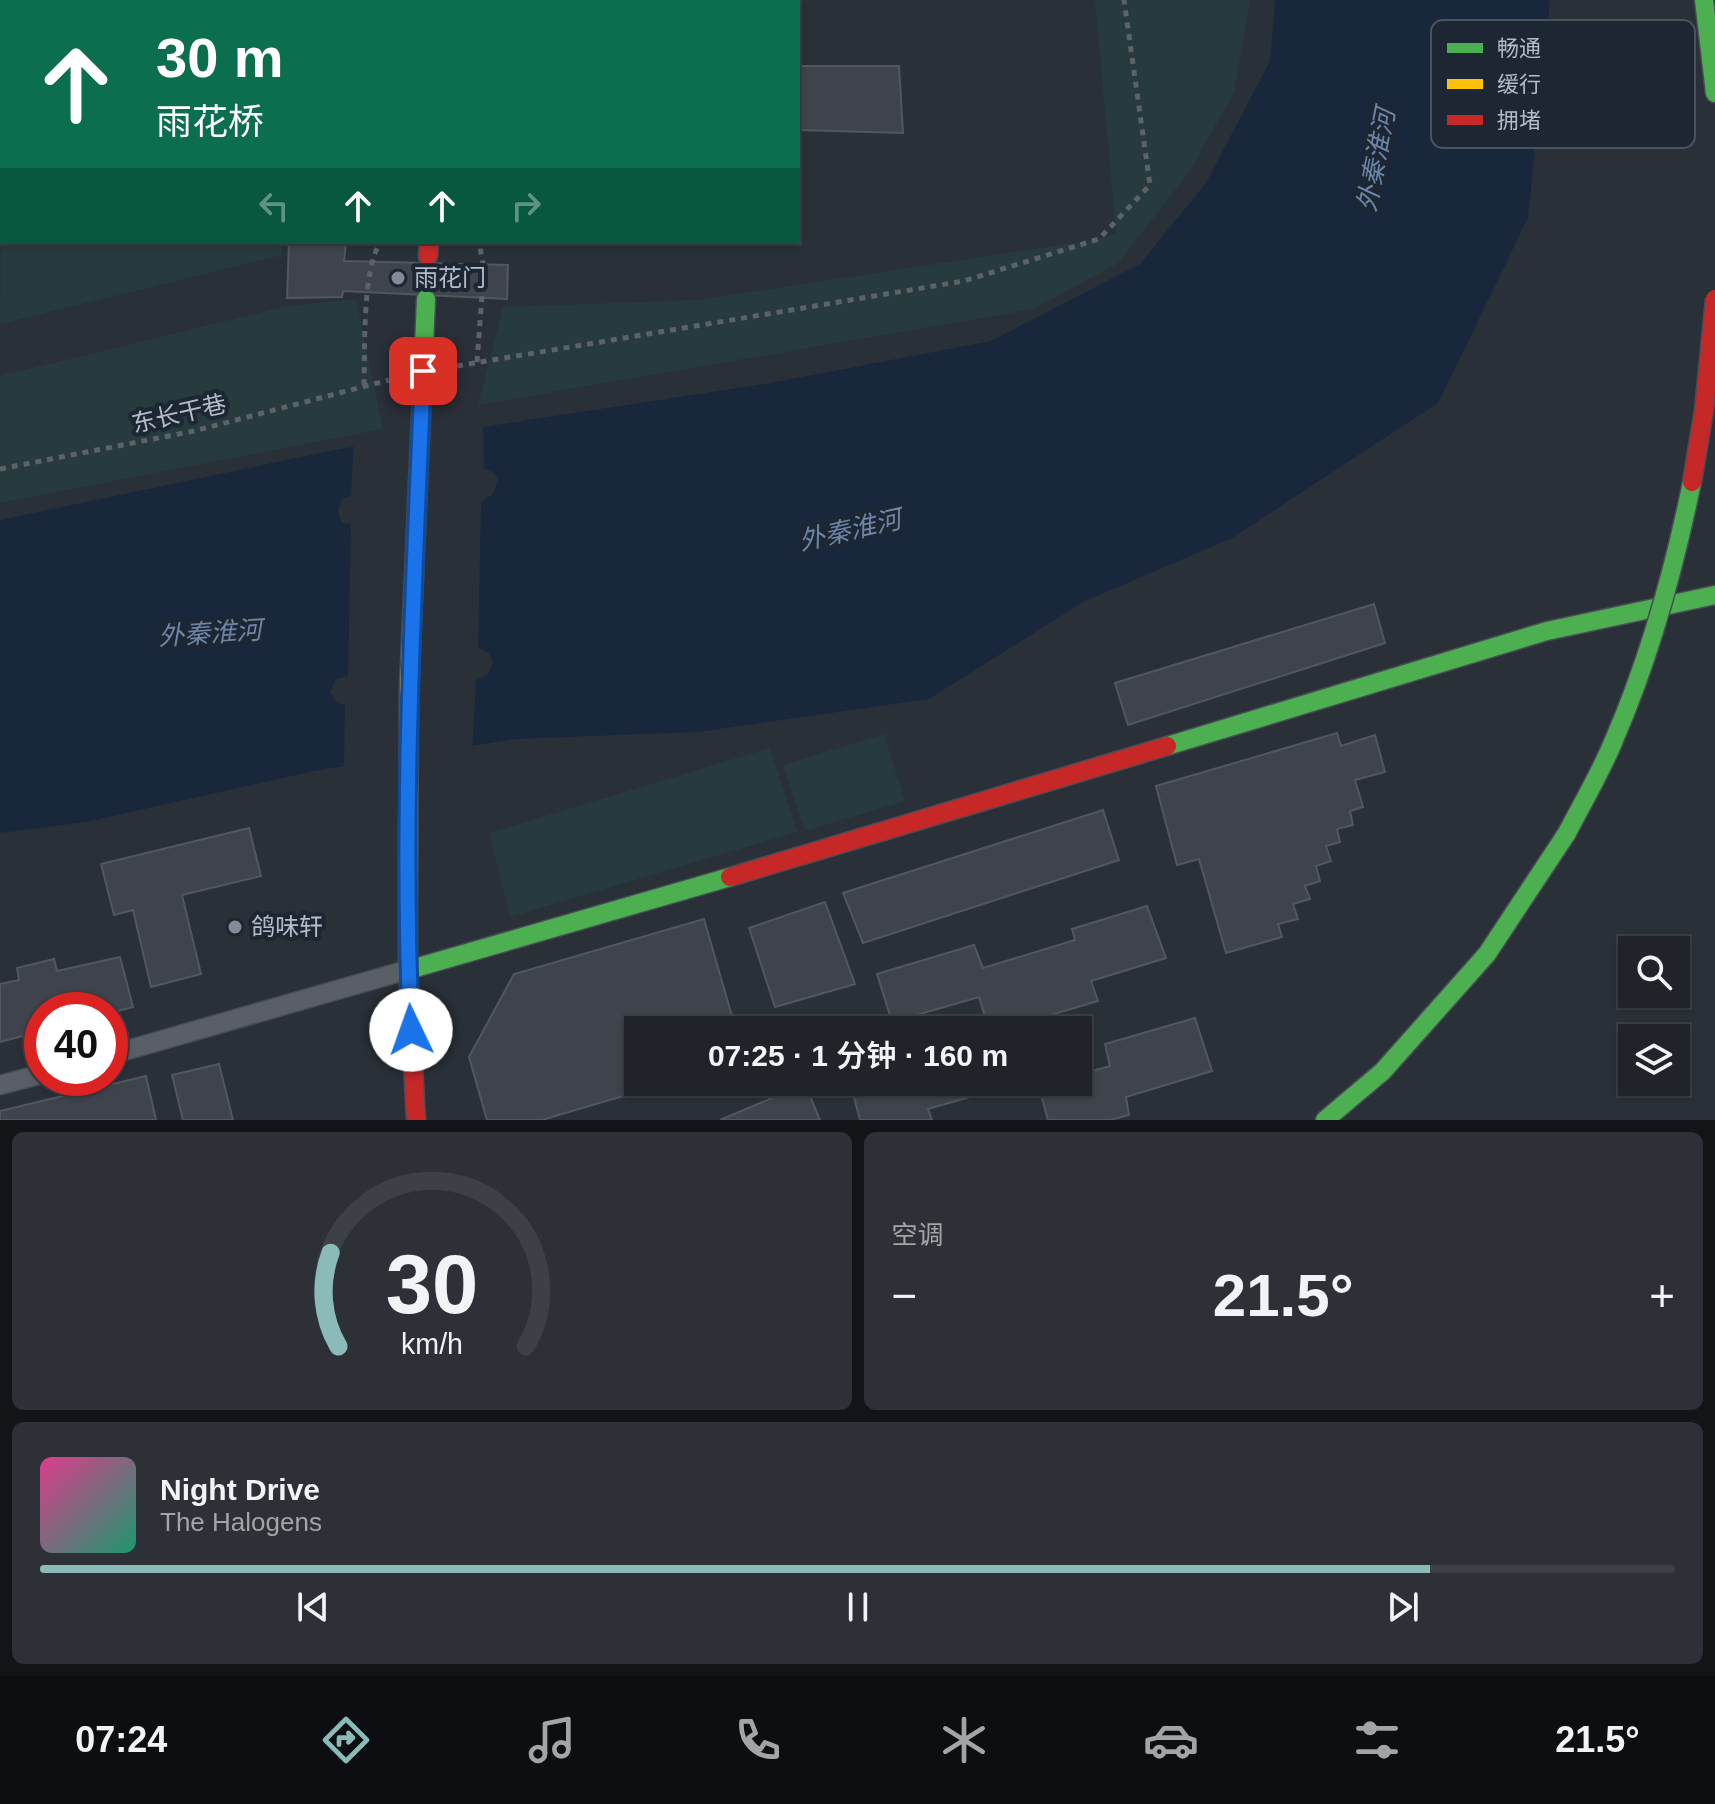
<!DOCTYPE html>
<html lang="zh">
<meta charset="utf-8">
<style>
:root{--surface:#20242a;--page:#2d3036;--text:#f1f3f6;--muted:#a2a4a8;--line:#3d4147;--accent:#8bbbb9}
body{margin:0;font-family:Arial,"Noto Sans SC",sans-serif;background:var(--page);color:var(--text);height:100vh;display:flex;flex-direction:column;font-size:30px;white-space:nowrap}
*{box-sizing:border-box;margin:0}
p{font-size:26px;color:var(--muted)}
.icon{flex:none;width:44px;height:44px;fill:none;stroke:currentColor;stroke-width:2;stroke-linecap:round;stroke-linejoin:round}
.map{position:relative;height:1120px;overflow:hidden}
.details{display:flex;flex-direction:column;gap:12px;padding:12px;background:#121417;flex:1}
.details>*{flex:none}
.banner{position:absolute;left:0px;top:0px;width:800px;height:244px;box-shadow:0 2px 6px #0004,0 0 0 2px var(--line);background:#0b6e4f;color:#fff;overflow:hidden}
.fabs{position:absolute;left:1618px;top:936px;display:grid;gap:16px}
.fabs a{display:grid;place-items:center;width:72px;height:72px;border-radius:0px;background:var(--surface);box-shadow:0 2px 6px #0004,0 0 0 2px var(--line);font-size:40px}
.speed{position:absolute;left:24px;top:992px;display:flex;gap:16px;font-size:40px;font-weight:700;text-align:center}
.speed>*{display:grid;place-content:center;width:104px;height:104px;border-radius:50%;background:var(--surface);box-shadow:0 2px 6px #0004,0 0 0 2px var(--line);line-height:1}
.speed .limit{border:12px solid #d22;background:#fff;color:#111}
.pin{position:absolute;display:grid;place-items:center;width:68px;height:68px;color:#fff;margin:-34px;border-radius:16px;box-shadow:0 4px 12px #0006}
.me{position:absolute;width:88px;margin:-44px;rotate:357deg;stroke-linejoin:round;filter:drop-shadow(0 0 6px #0008)}
.turn{display:flex;align-items:center;gap:28px;height:168px;padding:0 24px;font-size:36px}
.turn .icon{width:104px;height:104px;stroke-width:2.5}
.turn b{display:block;font-size:56px;line-height:68px}
.lanes{display:flex;align-items:center;height:76px;padding:0 24px;background:#0003;justify-content:center;gap:40px;direction:ltr}
.lanes .off{opacity:.35}
.big{font-size:60px;font-weight:600;line-height:1.1}
.details .widget{flex:1;display:flex;flex-direction:column;justify-content:center;gap:12px;min-width:0;padding:0 28px;border-radius:12px;background:var(--page)}
.details .dial{align-items:center;gap:0}
.dial svg{height:208px;overflow:visible;fill:none;stroke:var(--line);stroke-width:7;stroke-linecap:round;text-anchor:middle}
.dial text{fill:var(--text);stroke:none}
.song{display:flex;align-items:center;gap:24px}
.cover{width:96px;height:96px;border-radius:12px;background:linear-gradient(135deg,hsl(330 70% 55%),hsl(160 70% 35%))}
.played{height:8px;border-radius:4px;background:linear-gradient(90deg,var(--accent) 85%,var(--line) 85%)}
.keys{display:flex;justify-content:space-around;direction:ltr}
.heat{display:flex;justify-content:space-between;align-items:center;font-size:44px;direction:ltr}
.details .tiles{flex:1;display:grid;gap:12px;grid-template-columns:1fr 1fr}
.widget:last-child{grid-column:span 2}
.trip{position:absolute;left:624px;top:1016px;width:468px;height:80px;border-radius:0px;background:var(--surface);box-shadow:0 2px 6px #0004,0 0 0 2px var(--line);font-weight:600;line-height:80px;text-align:center}
.dock{display:flex;height:128px;justify-content:space-around;align-items:center;background:#0d0e11;color:var(--muted)}
.dock .icon{width:56px;height:56px}
.dock .current{color:var(--accent)}
.dock b{font-size:36px;color:var(--text)}
.map>svg:first-child{display:block}
.green{fill:#273a3e}
.water{fill:#19273c}
.pier{fill:#2a3038}
.building{fill:#3f444c;stroke:#52575f;stroke-width:2}
.lines{fill:none;stroke-linecap:round;stroke-linejoin:round}
.lane-casing{stroke:#484c55;stroke-width:21}
.street-casing{stroke:#484c55;stroke-width:37}
.fast-casing{stroke:#484c55;stroke-width:21}
.jam-casing{stroke:#484c55;stroke-width:21}
.path{stroke:#5c6268;stroke-width:5;stroke-dasharray:6 6;stroke-linecap:butt}
.lane{stroke:#5a5e66;stroke-width:18}
.street{stroke:#5a5e66;stroke-width:34}
.fast{stroke:#4caf50;stroke-width:18}
.jam{stroke:#c62828;stroke-width:18}
.fast-bridge-casing{stroke:#484c55;stroke-width:21;stroke-linecap:butt}
.slow-bridge-casing{stroke:#484c55;stroke-width:21;stroke-linecap:butt}
.jam-bridge-casing{stroke:#484c55;stroke-width:21;stroke-linecap:butt}
.fast-bridge{stroke:#4caf50;stroke-width:18}
.slow-bridge{stroke:#ffc107;stroke-width:18}
.jam-bridge{stroke:#c62828;stroke-width:18}
.route-casing{stroke:#114b97;stroke-width:20}
.route{stroke:#1a73e8;stroke-width:14}
.poi-dot{fill:#848b96;stroke:#1d2633;stroke-width:3}
.labels{text-anchor:middle;stroke-width:8;stroke-linejoin:round;paint-order:stroke}
.poi-label{font-size:24px;fill:#b4bcc9;stroke:#1d2633;text-anchor:start}
.street-label{font-size:24px;fill:#b4bcc9;stroke:#1d2633}
.water-label{font-size:26px;font-style:italic;fill:#6d86a8;stroke:#1d2633}
.key{fill:#1d2633;stroke:#4a5360;stroke-width:2}
.key-label{font-size:22px;fill:#b4bcc9}
</style>
<div class="map">
<svg width="1715" height="1120" viewBox="0 0 1715 1120">
<rect width="100%" height="100%" fill="#2a3038"/>
<path class="green" d="M1095,0H1250L1234,92L1190,171L1118,263L1034,309L478,405L503,307L698,300L1099,239L1116,233Z
M2,117V242H282L283,255L0,324Z
M356,299L383,429L0,503V376L287,306Z
M884,734L905,801L805,831L783,765Z
M770,748L797,832L510,917L489,833Z"/>
<path class="water" d="M1275,0H1550L1528,218L1438,403L1232,538L1083,602L929,699L698,732L514,739L314,771L86,822L0,833V520L339,449L770,383L991,341L1140,264L1206,183L1270,61Z"/>
<path class="pier" d="M483,422L484,468L494,473L498,480L493,494L481,502L478,648L489,653L493,663L487,675L476,680L472,750L344,771L345,705L337,703L330,693L336,679L348,676L351,524L342,523L338,512L341,500L351,495L354,442Z"/>
<path class="building" d="M481,0H567L481,2Z
M581,0H709L581,2Z
M798,66H899L903,133L798,130Z
M289,242H346L344,261L508,265L507,299L343,291L342,297L287,298Z
M1374,604L1385,643L1128,725L1115,683Z
M1337,733L1341,746L1375,735L1385,772L1355,780L1363,807L1350,811L1353,825L1337,829L1340,842L1326,846L1331,861L1316,866L1320,881L1305,886L1310,899L1293,904L1298,919L1278,924L1282,937L1226,953L1199,859L1177,865L1156,786Z
M1103,810L1119,860L863,943L843,893Z
M249,828L261,876L182,895L201,974L151,987L133,910L114,915L101,864Z
M825,902L855,984L775,1007L749,928Z
M1147,906L1166,958L1091,981L1098,1001L1000,1030H989L979,997L892,1022L877,974L974,945L983,968L1075,940L1072,929Z
M704,919L736,1030H638V1082H670L542,1120H487L469,1057L514,974Z
M120,957L133,1007L110,1013V1010H42V1031L0,1042V984L19,980L17,968L54,959L57,971Z
M1195,1018L1212,1071L1126,1097L1129,1115L1110,1120H1048L1039,1087L1055,1082H1078V1075L1110,1066L1105,1044Z
M219,1064L233,1120H183L172,1075Z
M146,1076L156,1120H0V1111Z
M850,1082H1014L1015,1084L928,1109L932,1120H860Z
M805,1084L820,1120H720Z"/>
<g class="lines">
<g class="lane-casing">
<path id="lane" d="M110,1055L407,970
M0,1085L42,1074"/>
</g>
<g class="street-casing">
<path id="street" d="M169,2L170,0
M0,11H2
M0,102L2,98"/>
</g>
<g class="fast-casing">
<path id="fast" d="M1704,0L1715,93
M423,371L426,299
M1167,746L1547,631L1715,595
M408,970L730,877
M1325,1120L1383,1071L1487,954L1567,833"/>
</g>
<g class="jam-casing">
<path id="jam" d="M444,0V2
M428,256L429,242
M730,877L1167,746
M408,908V970L416,1120"/>
</g>
<path class="path" d="M403,2V0
M477,362L484,269L479,242
M457,366L964,281L1099,239L1150,185L1124,0
M364,385C365,353 362,266 381,242
M0,469L194,431L389,380"/>
<use href="#lane" class="lane"/>
<use href="#street" class="street"/>
<use href="#fast" class="fast"/>
<use href="#jam" class="jam"/>
<g class="fast-bridge-casing">
<path id="fast-bridge" d="M1567,833C1583,802 1601,772 1614,740C1650,657 1674,570 1692,482"/>
</g>
<g class="slow-bridge-casing">
<path id="slow-bridge" d="M408,908L409,688L423,371"/>
</g>
<g class="jam-bridge-casing">
<path id="jam-bridge" d="M1692,482L1704,410L1715,299"/>
</g>
<use href="#fast-bridge" class="fast-bridge"/>
<use href="#slow-bridge" class="slow-bridge"/>
<use href="#jam-bridge" class="jam-bridge"/>
</g>
<g class="lines">
<g class="route-casing">
<path id="route" d="M411,1030C401,810 414,590 423,371"/>
</g>
<use href="#route" class="route"/>
</g>
<g class="poi-dot">
<circle cx="398" cy="278" r="8"/>
<circle cx="235" cy="927" r="8"/>
</g>
<g class="labels">
<g class="poi-label">
<text x="414" y="286">雨花门</text>
<text x="251" y="935">鸽味轩</text>
</g>
<g class="street-label">
<text transform="translate(179 414) rotate(-13)" y="8">东长干巷</text>
</g>
<g class="water-label">
<text transform="translate(1376 160) rotate(-79)" y="9">外秦淮河</text>
<text transform="translate(850 530) rotate(-13)" y="9">外秦淮河</text>
<text transform="translate(210 633) rotate(-4)" y="9">外秦淮河</text>
</g>
</g>
<rect x="1431" y="20" width="264" height="128" rx="12" class="key"/>
<rect x="1447" y="43" width="36" height="10" fill="#4caf50"/>
<rect x="1447" y="79" width="36" height="10" fill="#ffc107"/>
<rect x="1447" y="115" width="36" height="10" fill="#c62828"/>
<g class="key-label">
<text x="1497" y="56">畅通</text>
<text x="1497" y="92">缓行</text>
<text x="1497" y="128">拥堵</text>
</g>
</svg>
<div class="fabs">
<a><svg class="icon" aria-label="search" viewBox="0 0 24 24"><circle cx="10" cy="10" r="6"/><path d="M15 15l6 6"/></svg></a>
<a><svg class="icon" aria-label="layers" viewBox="0 0 24 24"><path d="M12 4l9 5-9 5-9-5zM3 14l9 5 9-5"/></svg></a>
</div>
<div class="speed"><div class="limit">40</div></div>
<div class="pin" style="left:423px;top:371px;background:#d93025"><svg class="icon" aria-label="arrive" viewBox="0 0 24 24"><path d="M6 21V4h12l-3 4 3 4H6"/></svg></div>
<svg class="me" style="left:411px;top:1030px" viewBox="-20 -20 40 40"><circle r="19" fill="#fff"/><path d="M0-13L10 11 0 6-10 11z" fill="#1a73e8"/></svg>
<div class="trip">07:25 · 1 分钟 · 160 m</div>
<div class="banner">
<div class="turn"><svg class="icon" aria-label="ahead" viewBox="0 0 24 24"><path d="M12 20V5M6 11l6-6 6 6"/></svg><div><b>30 m</b>雨花桥</div></div>
<div class="lanes"><svg class="icon off" aria-label="left" viewBox="0 0 24 24"><path d="M17 20v-9H6M10 6l-5 5 5 5"/></svg><svg class="icon" aria-label="ahead" viewBox="0 0 24 24"><path d="M12 20V5M6 11l6-6 6 6"/></svg><svg class="icon" aria-label="ahead" viewBox="0 0 24 24"><path d="M12 20V5M6 11l6-6 6 6"/></svg><svg class="icon off" aria-label="right" viewBox="0 0 24 24"><path d="M7 20v-9h11M14 6l5 5-5 5"/></svg></div>
</div>
</div>
<section class="details">
<div class="tiles">
<div class="widget dial"><svg viewBox="0 0 100 80">
<path d="M14 69A42 42 0 1 1 86 69"/>
<path d="M14 69A42 42 0 0 1 11 33" stroke="#8bbbb9"/>
<text x="50" y="56" font-size="32" font-weight="700">30</text>
<text x="50" y="72" font-size="11">km/h</text>
</svg></div>
<div class="widget"><p>空调</p>
<div class="heat"><a>−</a><b class="big">21.5°</b><a>+</a></div>
</div>
<div class="widget">
<div class="song"><i class="cover"></i><div><b>Night Drive</b><p>The Halogens</p></div></div>
<div class="played"></div>
<div class="keys"><svg class="icon" aria-label="previous" viewBox="0 0 24 24"><path d="M18 5L8 12l10 7zM5 5v14"/></svg><svg class="icon" aria-label="pause" viewBox="0 0 24 24"><path d="M8 5v14M16 5v14"/></svg><svg class="icon" aria-label="next" viewBox="0 0 24 24"><path d="M6 5l10 7-10 7zM19 5v14"/></svg></div>
</div>
</div>
</section>
<nav class="dock">
<b>07:24</b>
<svg class="icon current" aria-label="directions" viewBox="0 0 24 24"><path d="M12 3l9 9-9 9-9-9zM9 14v-3h6M13 9l2 2-2 2"/></svg>
<svg class="icon" aria-label="music" viewBox="0 0 24 24"><path d="M9 18V5l10-2v13"/><circle cx="6" cy="18" r="3"/><circle cx="16" cy="16" r="3"/></svg>
<svg class="icon" aria-label="phone" viewBox="0 0 24 24"><path d="M5 4h4l2 5-3 2q2 4 5 5l2-3 5 2v4C11 20 4 13 5 4z"/></svg>
<svg class="icon" aria-label="climate" viewBox="0 0 24 24"><path d="M12 3v18M4 7l16 10M4 17L20 7"/></svg>
<svg class="icon" aria-label="car" viewBox="0 0 24 24"><path d="M5 17H2v-5l4-1 3-4h7l3 4 3 1v5h-3M9 17h6M6 11h13"/><circle cx="7" cy="17" r="2"/><circle cx="17" cy="17" r="2"/></svg>
<svg class="icon" aria-label="filters" viewBox="0 0 24 24"><path d="M4 7h16M4 17h16"/><circle cx="9" cy="7" r="2"/><circle cx="15" cy="17" r="2"/></svg>
<b>21.5°</b>
</nav>
